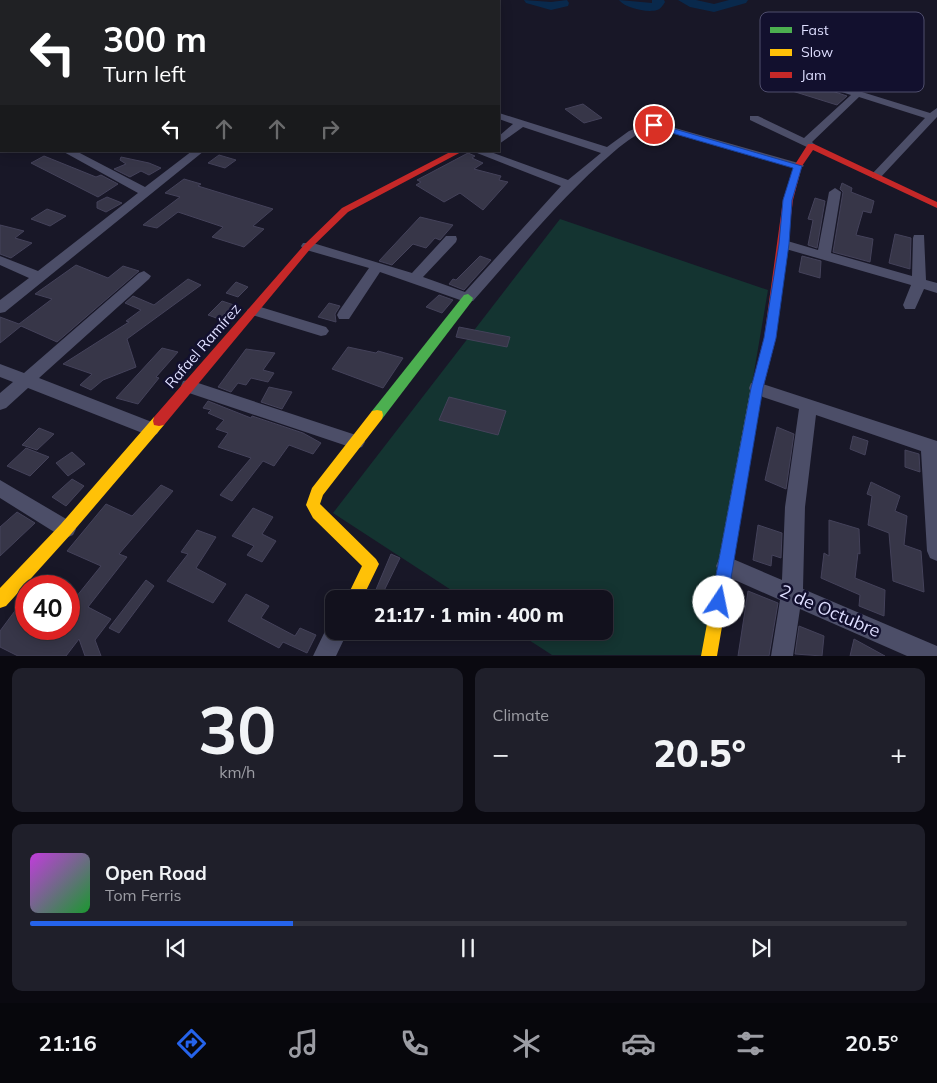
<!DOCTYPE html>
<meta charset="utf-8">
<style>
:root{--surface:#12111d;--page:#1f1f2a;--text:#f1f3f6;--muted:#9c9da4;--line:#31313b;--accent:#2563eb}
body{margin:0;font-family:Mulish,sans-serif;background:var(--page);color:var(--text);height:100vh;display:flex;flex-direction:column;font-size:19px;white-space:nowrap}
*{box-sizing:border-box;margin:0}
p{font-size:16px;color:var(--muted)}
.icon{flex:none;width:28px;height:28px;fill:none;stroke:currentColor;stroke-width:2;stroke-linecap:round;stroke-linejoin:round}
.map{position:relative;height:656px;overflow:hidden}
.panel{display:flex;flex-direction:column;gap:12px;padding:12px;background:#0a0910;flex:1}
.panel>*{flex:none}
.guide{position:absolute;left:0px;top:0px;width:500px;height:152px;box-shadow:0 2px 12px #0003,0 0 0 1px var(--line);background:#202124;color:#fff;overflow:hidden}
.speed{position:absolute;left:15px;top:575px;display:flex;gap:10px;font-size:25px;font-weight:700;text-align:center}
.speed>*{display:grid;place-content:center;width:65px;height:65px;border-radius:50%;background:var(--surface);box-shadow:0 2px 12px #0003,0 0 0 1px var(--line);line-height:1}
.speed .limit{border:8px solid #d22;background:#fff;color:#111}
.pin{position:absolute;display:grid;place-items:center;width:42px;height:42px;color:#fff;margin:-21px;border:2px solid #fff;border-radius:50%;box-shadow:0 1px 5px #0007}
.me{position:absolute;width:55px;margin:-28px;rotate:11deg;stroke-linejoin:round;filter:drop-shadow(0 0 4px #0008)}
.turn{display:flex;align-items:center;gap:18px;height:105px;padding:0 20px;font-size:22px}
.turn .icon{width:65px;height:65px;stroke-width:2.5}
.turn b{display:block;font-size:35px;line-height:42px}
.lanes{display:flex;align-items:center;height:48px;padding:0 20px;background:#0003;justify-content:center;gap:25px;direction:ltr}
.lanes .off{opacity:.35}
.big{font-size:38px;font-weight:800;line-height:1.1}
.panel .card{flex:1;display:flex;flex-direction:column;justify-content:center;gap:8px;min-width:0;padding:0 18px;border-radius:10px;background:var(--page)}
.panel .dial{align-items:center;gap:0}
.dial b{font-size:65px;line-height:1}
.song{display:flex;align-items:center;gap:15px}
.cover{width:60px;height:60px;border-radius:8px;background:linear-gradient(135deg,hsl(290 70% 55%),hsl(130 70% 35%))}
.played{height:5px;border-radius:2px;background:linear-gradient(90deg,var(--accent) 30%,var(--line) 30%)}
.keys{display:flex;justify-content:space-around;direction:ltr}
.heat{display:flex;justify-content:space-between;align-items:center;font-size:28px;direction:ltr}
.panel .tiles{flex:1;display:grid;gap:12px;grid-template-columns:1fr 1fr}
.card:last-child{grid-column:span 2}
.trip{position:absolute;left:325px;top:590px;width:288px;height:50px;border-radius:10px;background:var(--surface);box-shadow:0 2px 12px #0003,0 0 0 1px var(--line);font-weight:800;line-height:50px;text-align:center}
.menu{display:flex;height:80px;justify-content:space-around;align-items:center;background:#07070c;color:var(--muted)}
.menu .icon{width:35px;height:35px}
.menu .active{color:var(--accent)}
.menu b{font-size:22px;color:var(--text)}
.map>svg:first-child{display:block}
.green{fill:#143431}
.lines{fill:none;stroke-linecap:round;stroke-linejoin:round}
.river{fill:#09294c;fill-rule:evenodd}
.building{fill:#373648;stroke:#44425a}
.street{fill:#4c4e68;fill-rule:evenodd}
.fast{fill:#4caf50;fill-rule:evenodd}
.slow{fill:#ffc107;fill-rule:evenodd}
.jam{fill:#c62828;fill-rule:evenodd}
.route{fill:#2563eb;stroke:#184099}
.labels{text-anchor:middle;stroke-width:5;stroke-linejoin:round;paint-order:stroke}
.street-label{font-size:15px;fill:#dedeff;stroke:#12102e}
.near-street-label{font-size:18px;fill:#dedeff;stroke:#12102e}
.key{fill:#12102e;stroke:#4f4e6d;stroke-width:1}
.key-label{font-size:14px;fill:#dedeff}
</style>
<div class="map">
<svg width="937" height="656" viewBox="0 0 937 656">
<rect width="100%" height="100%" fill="#181727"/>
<path class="green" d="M560,219L768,290L706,655H552L515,631H604V599H465L333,513Z"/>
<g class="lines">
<path class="river" d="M524,0L551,2L567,0L569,3L568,6L551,10L526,3Z
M619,0L652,3V0H664L665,2C663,5 661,9 657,10C647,13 625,8 619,0Z
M678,0H696L714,4L729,0H748L746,3L714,12L690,7Z
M0,66H1V76H0Z"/>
</g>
<path class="building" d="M799,81L823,88L847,96L837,105L789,90Z
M583,104L602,118L584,123L565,109Z
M468,153L475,156L472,158L483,163L474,169L501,176L499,180L508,182L483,210L460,193L444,202L416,185L421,182L417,180Z
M219,155L236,160L225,168L208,163Z
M44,156L96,177L101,175L118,184L98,197L31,163Z
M121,157L149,163L161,168L149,175L141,171L130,177L114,169L126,164L120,160Z
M184,179L201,184L198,186L273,209L253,226L264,229L244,247L212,237L223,227L178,212L157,228L143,225L180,197L165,193Z
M842,183L852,188L851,192L874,201L871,213L863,211L856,235L873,239L870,262L833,252L843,192L840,189Z
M107,197L122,203L106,212L97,208V202Z
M815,198L825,201L817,248L808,245L813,220L808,219Z
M47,209L66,216L50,226L31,219Z
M420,217L453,225L440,240L435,238L426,248L413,244L392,265L379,261Z
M0,225L24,231L15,238L32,243L11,258L0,254Z
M895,234L911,238L910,269L889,263Z
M480,256L491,260L464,290L449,284L453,279L456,280Z
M802,256L821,261L820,278L799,272Z
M76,265L108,278L123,266L139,271L57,342L21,326L0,343V317L19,324L52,299L35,294Z
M188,279L201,285L127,339L136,367L103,380L91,390L80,385L92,374L63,364L129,322L126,321L141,310L125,303L133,296L154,305Z
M236,282L248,287L238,297L226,293Z
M439,295L453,300L442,313L426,307Z
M222,301L234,305L219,319L208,315Z
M329,303L340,306L335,314L336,322L318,317Z
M459,327L510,337L507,347L456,337Z
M348,347L376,353L378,351L403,358L383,388L332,369Z
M162,348L178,352L156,377L159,378L138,404L116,398Z
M246,349L275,353L263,370L274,373L268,382L251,378L246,385L238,383L231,392L218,387Z
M269,387L292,392L282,409L261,402Z
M449,397L506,411L498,435L439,420Z
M208,401L251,418L252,416L303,433L321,443L313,454L289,445L274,466L263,461L232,501L220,495L251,458L218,447L228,433L216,429L224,420L208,413L211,410L203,408Z
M777,427L794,434L786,489L765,480Z
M39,428L54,434L37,450L22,445Z
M853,436L868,441L865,455L850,449Z
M26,448L49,457L30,476L7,466Z
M905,450L919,454L920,472L905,467Z
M72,452L85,464L68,476L56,463Z
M72,479L84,486L66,506L52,497Z
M871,482L900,496L895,511L907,516L904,545L921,551L924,592L893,581L889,533L868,525L872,496L867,494Z
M161,485L173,491L119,554L127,557L88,607L111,619L95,640L101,656H85L79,639L66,656H18L0,647V631L26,596V629H69V593L76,597L101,566L67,551L106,504L132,516Z
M253,508L273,517L262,534L276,541L262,562L247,555L254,546L232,536Z
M17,512L35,523L0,556V527Z
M829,520L859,529L860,554L858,553L855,578L885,590L884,616L859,606L860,595L821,578L824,553L829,556Z
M758,525L782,533L781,558L772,555L771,566L753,560Z
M197,530L216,537L196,568L226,584L213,603L167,581L188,554L181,552Z
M391,554L400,558L380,599H372Z
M146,580L154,586L119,633L109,628Z
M748,591L778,603L769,656H738Z
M246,594L269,606L261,618L295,636L300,628L316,635L307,653L283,642L279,648L228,621Z
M799,626L824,636L822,656L795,654Z
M854,639L885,656H850Z"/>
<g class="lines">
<path class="street" d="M807,75L930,113L937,108V117L880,178H872V174L925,118L859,97L812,142L816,146L811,149L750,120V116H758L804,138L851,95L804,80L802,78Z
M499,113L607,147L629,131L654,122L802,164L804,166L798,169L654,128C633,133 616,150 600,164C554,206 514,255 473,301H463L380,272L349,319H339L337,315L339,311L369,268L303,249L301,246L303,243H313L412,273L446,236H456L457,239L456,242L423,277L465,292L561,186L472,151H488L568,180L601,153L523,127L499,144V136L513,124L499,119Z
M0,116H1V122H0Z
M62,151H76L145,187L192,151H204L5,312L0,313V300L29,278L0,265V256L38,271L138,193Z
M835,188L841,192L831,253L912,276L913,238L914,235H924L926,280L937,283V293L924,289L915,309H905L903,305L911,285L779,247L777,244L784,240L818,250L829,192Z
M144,271L151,276L149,279L39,378L157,424L160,429L157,434L151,436L145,434L28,388L6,408L0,410V393L13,382L0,377V364L24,373L139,273Z
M254,305L326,327L329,331L326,335L321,336L249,314L247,310Z
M189,380L362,437L365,442L362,447L356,449L183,391L181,386L183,381Z
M757,382L937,441V561L930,558L927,551L921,451L816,415L805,507L803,589L937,646V656H907L800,609L793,656H771L780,600L719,573L716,566L719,559L726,556L782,580L785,507L799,409L751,393L749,388L751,383Z
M0,480L73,523L76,529L73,535L66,538L59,535L0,498Z
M334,621V631H348L336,656H313L329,623Z"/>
<path class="fast" d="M468,294L473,298L472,301L382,419L377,420L372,419L371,415L372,411L464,295Z"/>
<path class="slow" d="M756,387L760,389L762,392L717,656H701L750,392L752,389Z
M377,410L382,411L383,415L382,419L323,495L320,504L376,559L379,564L362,599H346L362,566L313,518L306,505L312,488L372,411Z
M159,416L164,417L165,421L164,425L71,534L6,606L0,608V588L61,524L154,417Z"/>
<path class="jam" d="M808,144H814L937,202V208L813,150L802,166L793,200L776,338L762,392L760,395L756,397L752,395L750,392L764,338L783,200L794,166Z
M452,151H463L348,212L311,248L164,425L159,426L154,425L153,421L154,417L305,244L342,208Z"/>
</g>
<path class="route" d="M654,123L802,166L792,200L789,244L776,338L763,388L727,602L725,607L719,610L713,607L711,602L751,388L764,338L779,244L783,200L793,168L651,127V123Z"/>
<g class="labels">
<g class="street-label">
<text transform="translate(203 346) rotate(-49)" y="5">Rafael Ramírez</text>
</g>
<g class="near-street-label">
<text transform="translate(830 611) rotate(23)" y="6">2 de Octubre</text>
</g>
</g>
<rect x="760" y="12" width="164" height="80" rx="8" class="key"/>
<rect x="770" y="27" width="22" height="6" fill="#4caf50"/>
<rect x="770" y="49" width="22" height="7" fill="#ffc107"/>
<rect x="770" y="72" width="22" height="6" fill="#c62828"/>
<g class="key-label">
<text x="801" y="35">Fast</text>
<text x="801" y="57">Slow</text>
<text x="801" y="80">Jam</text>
</g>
</svg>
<div class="speed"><div class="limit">40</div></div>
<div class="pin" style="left:654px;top:125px;background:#d93025"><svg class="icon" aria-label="arrive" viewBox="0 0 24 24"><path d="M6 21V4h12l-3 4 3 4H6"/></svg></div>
<svg class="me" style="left:719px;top:602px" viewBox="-20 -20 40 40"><circle r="19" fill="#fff"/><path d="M0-13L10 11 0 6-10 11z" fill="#2563eb"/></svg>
<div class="trip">21:17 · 1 min · 400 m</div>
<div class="guide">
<div class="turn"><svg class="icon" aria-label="left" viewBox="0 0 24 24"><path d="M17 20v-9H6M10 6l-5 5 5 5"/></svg><div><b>300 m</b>Turn left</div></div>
<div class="lanes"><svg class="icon" aria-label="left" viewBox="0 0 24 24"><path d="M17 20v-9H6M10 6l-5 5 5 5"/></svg><svg class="icon off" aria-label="ahead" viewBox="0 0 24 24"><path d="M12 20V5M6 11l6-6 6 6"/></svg><svg class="icon off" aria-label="ahead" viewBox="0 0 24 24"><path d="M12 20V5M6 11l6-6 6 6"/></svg><svg class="icon off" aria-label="right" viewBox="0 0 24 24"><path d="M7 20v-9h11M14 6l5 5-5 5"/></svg></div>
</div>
</div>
<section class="panel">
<div class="tiles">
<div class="card dial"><b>30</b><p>km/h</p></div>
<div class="card"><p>Climate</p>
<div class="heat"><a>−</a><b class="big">20.5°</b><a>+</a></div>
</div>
<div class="card">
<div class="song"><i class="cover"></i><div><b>Open Road</b><p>Tom Ferris</p></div></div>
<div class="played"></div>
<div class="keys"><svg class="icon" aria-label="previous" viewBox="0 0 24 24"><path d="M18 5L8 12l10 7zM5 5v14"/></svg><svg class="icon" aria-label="pause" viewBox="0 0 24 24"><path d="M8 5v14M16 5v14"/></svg><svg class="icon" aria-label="next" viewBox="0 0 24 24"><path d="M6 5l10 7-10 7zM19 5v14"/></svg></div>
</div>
</div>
</section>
<nav class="menu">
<b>21:16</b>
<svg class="icon active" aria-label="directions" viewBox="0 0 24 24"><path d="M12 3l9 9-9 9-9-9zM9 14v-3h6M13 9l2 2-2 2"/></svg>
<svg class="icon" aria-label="music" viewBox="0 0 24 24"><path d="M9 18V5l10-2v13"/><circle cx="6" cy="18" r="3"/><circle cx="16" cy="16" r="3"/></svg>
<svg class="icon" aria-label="phone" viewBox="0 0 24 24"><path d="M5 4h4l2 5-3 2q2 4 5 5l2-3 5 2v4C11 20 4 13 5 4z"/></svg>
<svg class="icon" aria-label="climate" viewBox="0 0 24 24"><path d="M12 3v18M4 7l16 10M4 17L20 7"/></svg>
<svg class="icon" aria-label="car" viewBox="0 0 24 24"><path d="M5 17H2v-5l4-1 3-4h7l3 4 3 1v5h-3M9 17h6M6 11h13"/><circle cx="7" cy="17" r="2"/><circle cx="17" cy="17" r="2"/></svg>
<svg class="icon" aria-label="filters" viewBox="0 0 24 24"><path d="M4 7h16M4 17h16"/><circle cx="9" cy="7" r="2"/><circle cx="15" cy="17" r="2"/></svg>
<b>20.5°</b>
</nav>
